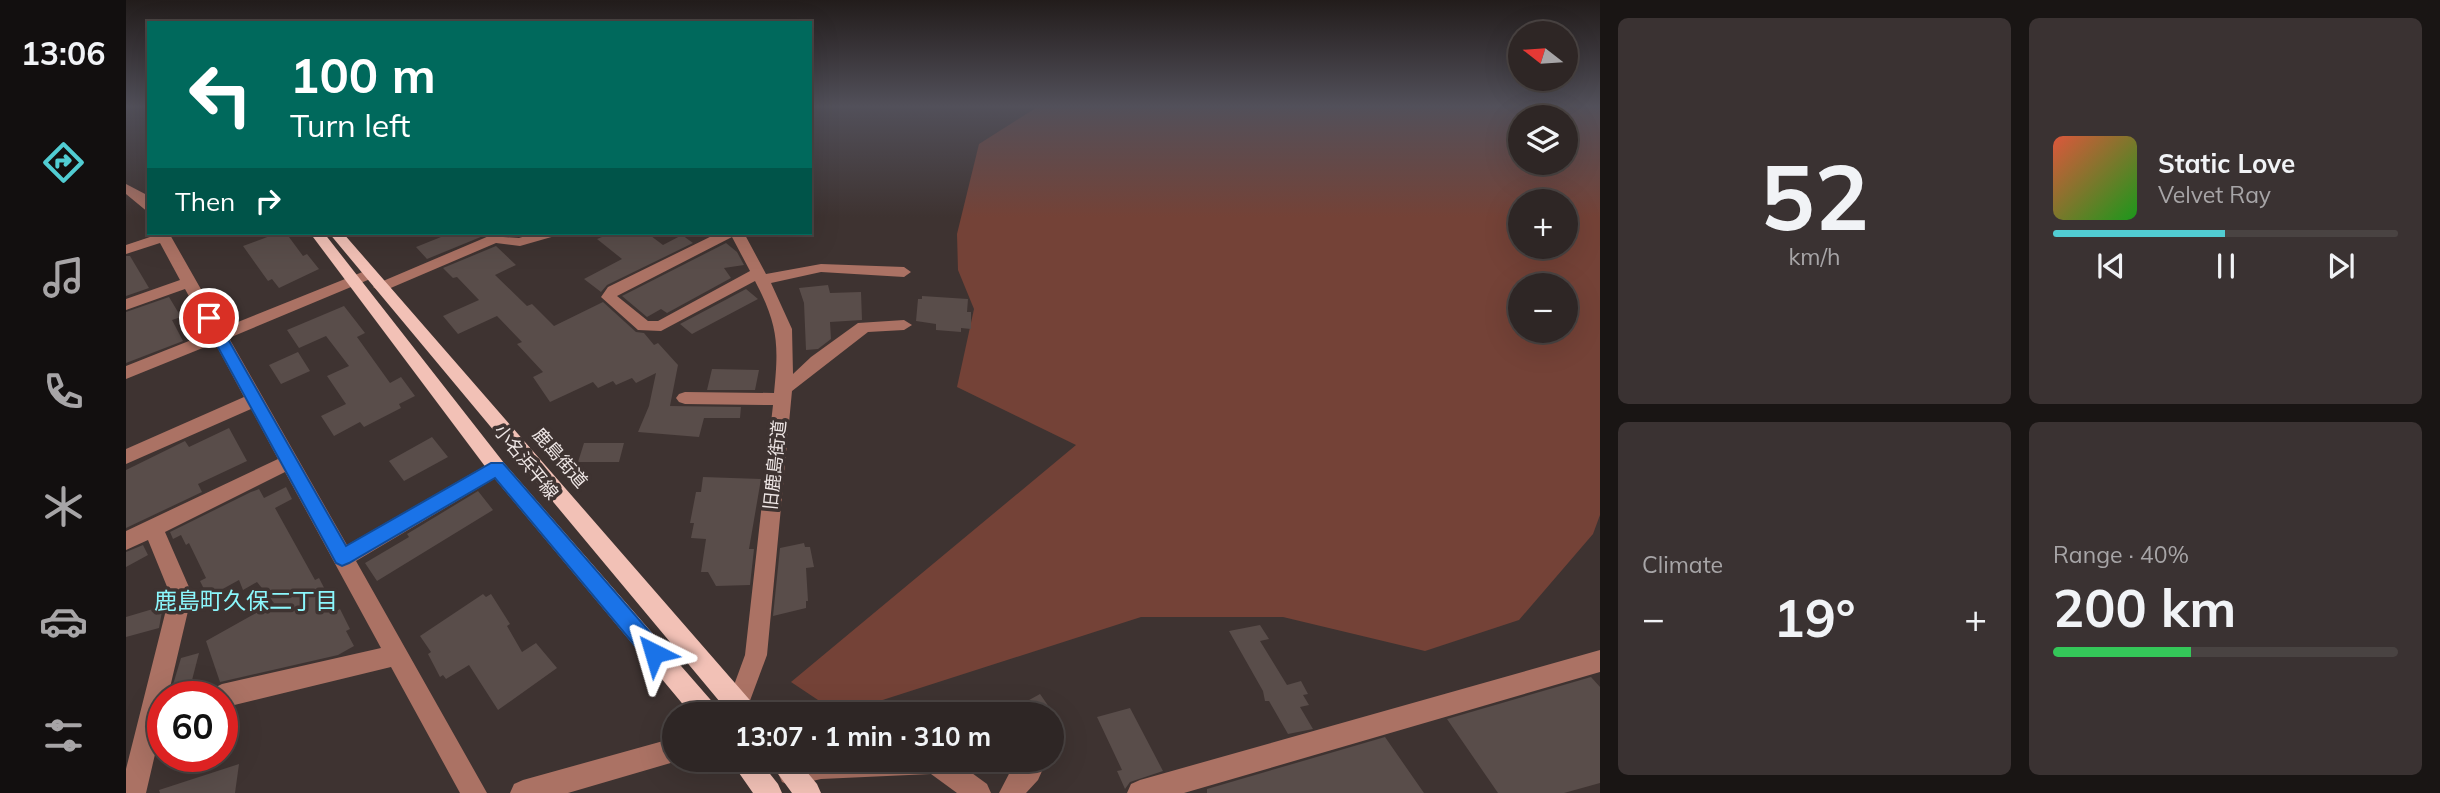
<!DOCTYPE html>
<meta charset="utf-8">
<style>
:root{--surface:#2e2625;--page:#3a3232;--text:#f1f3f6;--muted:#a7a5a7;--line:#494342;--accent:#51ccd2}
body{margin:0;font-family:Mulish,"Noto Sans JP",sans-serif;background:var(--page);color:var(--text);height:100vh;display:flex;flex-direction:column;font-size:26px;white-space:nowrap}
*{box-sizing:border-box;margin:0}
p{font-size:23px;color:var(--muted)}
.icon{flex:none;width:38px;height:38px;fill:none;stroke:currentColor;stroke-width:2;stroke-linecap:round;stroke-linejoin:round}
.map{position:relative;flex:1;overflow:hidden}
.panel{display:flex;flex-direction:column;gap:18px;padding:18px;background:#191514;width:840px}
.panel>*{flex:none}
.top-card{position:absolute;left:21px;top:21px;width:665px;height:214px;border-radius:0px;box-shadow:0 7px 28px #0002,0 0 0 2px var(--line);background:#00695c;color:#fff;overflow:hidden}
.needle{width:46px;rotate:287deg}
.controls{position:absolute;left:1382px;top:21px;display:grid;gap:14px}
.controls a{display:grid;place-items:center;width:70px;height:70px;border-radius:50%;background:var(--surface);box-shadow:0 7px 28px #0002,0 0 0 2px var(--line);font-size:35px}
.speed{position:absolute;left:21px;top:681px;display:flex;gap:14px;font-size:35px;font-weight:700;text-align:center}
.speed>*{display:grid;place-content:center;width:91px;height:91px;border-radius:50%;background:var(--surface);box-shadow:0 7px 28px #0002,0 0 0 2px var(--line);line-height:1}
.speed .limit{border:10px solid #d22;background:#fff;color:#111}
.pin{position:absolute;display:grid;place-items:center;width:60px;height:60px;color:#fff;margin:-30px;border:4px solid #fff;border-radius:50%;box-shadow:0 2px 7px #0007}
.me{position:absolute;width:77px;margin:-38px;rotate:320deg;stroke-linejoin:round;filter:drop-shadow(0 0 5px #0008)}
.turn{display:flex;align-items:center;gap:24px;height:147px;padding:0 28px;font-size:32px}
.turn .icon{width:91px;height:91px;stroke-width:2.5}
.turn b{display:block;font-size:49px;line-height:60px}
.then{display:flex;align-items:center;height:66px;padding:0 28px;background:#0003;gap:14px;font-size:26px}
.big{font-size:52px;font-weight:700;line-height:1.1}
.panel .card{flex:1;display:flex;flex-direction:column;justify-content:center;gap:10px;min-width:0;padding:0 24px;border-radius:10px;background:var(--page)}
.panel .dial{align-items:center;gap:0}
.dial b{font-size:91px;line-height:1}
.song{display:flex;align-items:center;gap:21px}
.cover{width:84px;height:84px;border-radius:10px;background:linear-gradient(135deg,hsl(10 70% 55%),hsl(120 70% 35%))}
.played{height:7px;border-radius:4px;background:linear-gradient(90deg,var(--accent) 50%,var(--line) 50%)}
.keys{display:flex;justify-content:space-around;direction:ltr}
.heat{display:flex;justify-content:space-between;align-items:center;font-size:38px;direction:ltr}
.charge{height:10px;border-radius:5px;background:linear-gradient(90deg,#34c759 40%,var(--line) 0)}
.panel .tiles{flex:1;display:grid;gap:18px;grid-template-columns:repeat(2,1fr)}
.trip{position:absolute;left:536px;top:702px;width:402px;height:70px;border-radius:35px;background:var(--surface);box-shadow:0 7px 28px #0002,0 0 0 2px var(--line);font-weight:700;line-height:70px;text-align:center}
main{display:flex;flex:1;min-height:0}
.dock{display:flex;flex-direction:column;width:126px;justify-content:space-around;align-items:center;background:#120f0f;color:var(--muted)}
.dock .icon{width:49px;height:49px}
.dock .selected{color:var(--accent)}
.dock b{font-size:32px;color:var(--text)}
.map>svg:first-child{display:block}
.green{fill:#744237;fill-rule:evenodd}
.building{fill:#594d4a}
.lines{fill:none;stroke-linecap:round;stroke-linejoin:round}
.minor{fill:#ab7264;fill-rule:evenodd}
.major{fill:#f2c1b6;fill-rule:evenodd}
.route{fill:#1a73e8;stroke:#114b97;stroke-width:2}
.labels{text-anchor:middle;stroke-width:7;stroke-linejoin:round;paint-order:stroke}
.street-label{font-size:18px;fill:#eee6e5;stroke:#3e3331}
.near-neighbourhood-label{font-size:23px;fill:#8bf7fc;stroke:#3e3331}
</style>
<main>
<nav class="dock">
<b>13:06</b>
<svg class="icon selected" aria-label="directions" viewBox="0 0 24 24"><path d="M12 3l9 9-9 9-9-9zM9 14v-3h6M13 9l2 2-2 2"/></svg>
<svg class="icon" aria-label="music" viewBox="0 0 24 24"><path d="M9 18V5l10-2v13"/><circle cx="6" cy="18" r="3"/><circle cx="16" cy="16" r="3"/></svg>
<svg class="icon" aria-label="phone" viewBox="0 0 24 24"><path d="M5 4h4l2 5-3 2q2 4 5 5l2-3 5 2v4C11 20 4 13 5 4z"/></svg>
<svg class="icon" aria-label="climate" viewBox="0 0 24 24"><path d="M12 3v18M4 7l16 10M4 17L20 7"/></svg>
<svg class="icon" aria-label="car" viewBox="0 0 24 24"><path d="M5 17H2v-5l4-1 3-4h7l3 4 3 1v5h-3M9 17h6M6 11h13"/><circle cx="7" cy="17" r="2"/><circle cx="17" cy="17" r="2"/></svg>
<svg class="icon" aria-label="filters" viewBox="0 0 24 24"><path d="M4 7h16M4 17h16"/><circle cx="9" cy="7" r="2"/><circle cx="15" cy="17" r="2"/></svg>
</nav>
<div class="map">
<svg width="1474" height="793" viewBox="0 0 1474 793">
<rect width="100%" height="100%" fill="#3e3331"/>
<path class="green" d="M913,106H1474V515L1467,534L1393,620L1299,651L1157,617H1015L713,714L665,682L950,445L831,387L848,309L832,270L831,234L853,144ZM1395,117H1440V163H1395ZM1395,201H1440V247H1395ZM1395,285H1440V331H1395Z"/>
<path class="building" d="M152,233H160L177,256L181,254L193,269L153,288L146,279L142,281L117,246Z
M325,233H392L362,234L301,259L290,247Z
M486,233H521L537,245L556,235L567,243L481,285L475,292L458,279L496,259L471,239Z
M600,243L611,252L618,265L598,268L605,278L541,313L535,309L521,317L496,296Z
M370,246L390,265L369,275L401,306L406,304L428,326L477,302L510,332L518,333L528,345L532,343L552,365L544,406L615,407L614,418H578L573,437L512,432L523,406L530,373L510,383L506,378L490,385L487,381L472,388L467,382L424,402L407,377L417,372L391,344L396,342L371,316L332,334L317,316L353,300L331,277L327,278L317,268Z
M0,256H4L23,288L0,296Z
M702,285L704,293L735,292L736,320L704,322L705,339L692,349L680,350L678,303L673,288Z
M620,289L632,299L566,334L554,324Z
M796,296L842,299L841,312H845V329L835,328V332L810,330V324L790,321L792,299H796Z
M43,297L55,317L46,320L57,341L0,363V312Z
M218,306L239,333L231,337L264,383L275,377L289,396L273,404L275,408L238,427L234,422L208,436L195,416L220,404L201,376L223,366L200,336L173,348L161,330Z
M172,352L184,371L155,384L143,365Z
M586,369L633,370L629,390H581Z
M103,428L121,461L72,484L76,492L0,528V470L59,441L63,447Z
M306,437L322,457L278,481L263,461Z
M458,443H498L493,462H452Z
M577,477L635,479L623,549H628L624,585L590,586L582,572H575L580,539L565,538L568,523H564L570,492H575Z
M160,487L166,499L149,508L189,580L193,578L210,611L214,609L224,629L220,631L228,646L212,655L94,682L80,641L148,603L131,582L117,590L113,580L82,597L74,581L80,578L63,543L60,545L55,535L47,539L44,532L125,492L133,489L138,498Z
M352,491L367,510L251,581L239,563L283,537L281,534Z
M678,543L679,547H684L688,567L680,568L682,601H680V608L647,616L654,548Z
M17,545L22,555L0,567V552Z
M357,594L360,597L365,594L384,624L381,626L396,652L410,643L431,668L372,710L343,665L320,679L317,675L314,677L302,654L305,652L294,636Z
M37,606L33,628L0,637V617Z
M1134,625L1143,639L1134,641L1161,685L1175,681L1182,694L1177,695L1183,705L1174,707L1187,729L1162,734L1143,701H1139L1137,691L1103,631Z
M73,653L65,684L46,688L55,658Z
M1465,677L1474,687V783L1438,793H1372L1321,719Z
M914,694L928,714H878Z
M1004,708L1037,771L1004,782L999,789L991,771L996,770L971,717Z
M1259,737L1298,793H1081V789Z
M113,764L109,793H34L33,790Z"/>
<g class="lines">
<path class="minor" d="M0,184L21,195L23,213L0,194Z
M29,233H43L97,328L239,271H249L251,274L249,277L103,338L221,545L364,463L371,461L378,463L381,468L378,473L230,561L361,793H334L265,667L96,708V696H84L88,688L96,684L255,648L159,472L39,532L66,594L42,696H37V720L20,793H0V769L44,594L22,540L0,550V531L152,459L125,409L0,464V449L118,397L89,343L0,379V366L83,333L59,289L0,310V299L54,280L34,243L0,254V245L30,235Z
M410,233H431L429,236L394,246L370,243L260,290L255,292L247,287L250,284L363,236L393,238Z
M592,233H618L640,274L695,264L778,267L785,272L778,277L695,272L645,283L666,329L667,374L685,357L732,323L778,320L786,325L778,330L742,332L666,391L641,655L619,714H587L590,706L604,696L619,655L647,405L559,404L553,402L550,398L553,394L559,392L648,393C653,344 652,325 629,281L535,331L512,330L475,297L482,287ZM606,237L624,271L532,321H522L491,296Z
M1474,650V672L1058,793H1001L1005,784L1014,780Z
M548,738V760H555L548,762L442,793H384L388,784L397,780Z
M668,760H828L861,784L865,793H831L805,774L695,779L665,786L656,782L652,773L656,764Z
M900,760L912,762L916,771L912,780L900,793H873L885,770Z"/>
<path class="major" d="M184,233H198L378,463L590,706L593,714H565L364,473Z
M203,233H217L629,706L632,714H604Z
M604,760H633L652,784L656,793H627Z
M642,760H671L691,784L695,793H666Z"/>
</g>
<linearGradient id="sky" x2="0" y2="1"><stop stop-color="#221c1b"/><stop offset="0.49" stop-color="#52505a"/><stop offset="1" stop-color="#52505a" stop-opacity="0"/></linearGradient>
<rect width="1474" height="217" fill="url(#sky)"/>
<path class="route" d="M83,313L90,318L220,546L365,463H377L536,646L539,653L536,660L528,662L521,660L369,478L223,563L216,566L210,563L76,318Z"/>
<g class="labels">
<g class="street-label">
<text transform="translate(434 458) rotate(49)" y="6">鹿島街道</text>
<text transform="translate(400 462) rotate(51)" y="6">小名浜平線</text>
<text transform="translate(649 465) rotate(-84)" y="6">旧鹿島街道</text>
</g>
<g class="near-neighbourhood-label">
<text x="120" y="609">鹿島町久保二丁目</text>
</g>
</g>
</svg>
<div class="controls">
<a><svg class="needle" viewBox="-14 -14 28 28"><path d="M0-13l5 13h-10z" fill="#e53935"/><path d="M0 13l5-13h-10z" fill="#a7a5a7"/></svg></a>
<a><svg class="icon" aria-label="layers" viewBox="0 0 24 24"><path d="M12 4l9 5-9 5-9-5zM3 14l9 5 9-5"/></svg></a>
<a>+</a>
<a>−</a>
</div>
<div class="speed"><div class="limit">60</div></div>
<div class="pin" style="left:83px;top:318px;background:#d93025"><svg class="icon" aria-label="arrive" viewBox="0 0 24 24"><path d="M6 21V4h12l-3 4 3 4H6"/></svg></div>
<svg class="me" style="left:528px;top:653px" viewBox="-20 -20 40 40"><path d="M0-17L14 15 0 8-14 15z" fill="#1a73e8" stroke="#fff" stroke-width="4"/></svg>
<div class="trip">13:07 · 1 min · 310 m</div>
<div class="top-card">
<div class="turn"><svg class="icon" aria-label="left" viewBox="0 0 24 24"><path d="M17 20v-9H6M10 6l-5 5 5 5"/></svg><div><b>100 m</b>Turn left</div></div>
<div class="then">Then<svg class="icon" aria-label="right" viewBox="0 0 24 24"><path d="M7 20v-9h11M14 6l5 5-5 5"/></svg></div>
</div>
</div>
<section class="panel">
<div class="tiles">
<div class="card dial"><b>52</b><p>km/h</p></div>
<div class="card">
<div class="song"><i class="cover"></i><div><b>Static Love</b><p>Velvet Ray</p></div></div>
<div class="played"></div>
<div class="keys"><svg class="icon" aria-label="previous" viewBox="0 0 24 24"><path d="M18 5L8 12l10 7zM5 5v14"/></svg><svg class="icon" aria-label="pause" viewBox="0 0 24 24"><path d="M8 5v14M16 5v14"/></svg><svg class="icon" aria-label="next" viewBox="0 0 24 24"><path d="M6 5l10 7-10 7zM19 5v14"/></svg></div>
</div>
<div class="card"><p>Climate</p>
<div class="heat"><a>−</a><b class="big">19°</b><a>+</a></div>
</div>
<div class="card"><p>Range · 40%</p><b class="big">200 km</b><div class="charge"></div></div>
</div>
</section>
</main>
